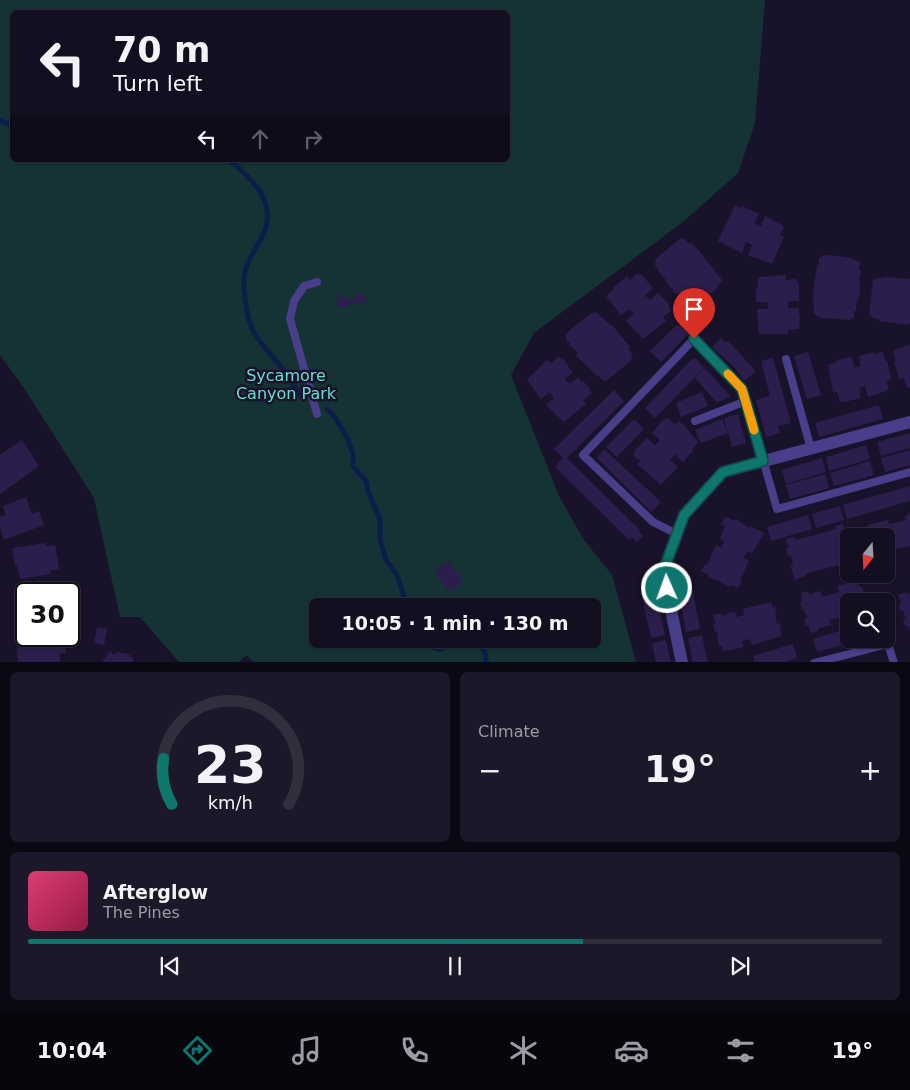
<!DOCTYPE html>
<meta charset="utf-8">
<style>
:root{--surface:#130e20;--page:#1c1729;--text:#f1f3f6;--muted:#9d9ca5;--line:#322e3e;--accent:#0f766e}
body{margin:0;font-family:"DejaVu Sans",sans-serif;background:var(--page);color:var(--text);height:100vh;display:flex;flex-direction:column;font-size:19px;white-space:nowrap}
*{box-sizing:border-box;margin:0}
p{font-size:16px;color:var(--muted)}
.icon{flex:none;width:28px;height:28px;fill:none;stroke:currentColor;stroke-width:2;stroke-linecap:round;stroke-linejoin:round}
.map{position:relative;height:662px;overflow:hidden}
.sheet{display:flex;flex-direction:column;gap:10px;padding:10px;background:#0a0812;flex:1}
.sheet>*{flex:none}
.hud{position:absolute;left:10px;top:10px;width:500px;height:152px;border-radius:8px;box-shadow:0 1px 4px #0004,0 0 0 1px var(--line);background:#130e20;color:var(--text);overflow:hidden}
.needle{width:32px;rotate:198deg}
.fabs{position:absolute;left:840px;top:528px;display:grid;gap:10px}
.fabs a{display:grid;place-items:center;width:55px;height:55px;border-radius:8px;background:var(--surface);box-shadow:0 1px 4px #0004,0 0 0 1px var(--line);font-size:25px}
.speed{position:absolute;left:15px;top:582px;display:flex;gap:10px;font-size:25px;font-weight:700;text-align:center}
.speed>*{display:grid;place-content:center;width:65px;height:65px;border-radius:50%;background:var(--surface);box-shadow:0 1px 4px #0004,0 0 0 1px var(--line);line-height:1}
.speed .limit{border:2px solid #111;border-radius:8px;background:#fff;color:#111}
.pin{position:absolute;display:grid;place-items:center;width:42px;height:42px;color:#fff;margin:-51px -21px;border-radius:50% 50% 50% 0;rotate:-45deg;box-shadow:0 0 5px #0007}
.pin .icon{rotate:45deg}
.me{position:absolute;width:55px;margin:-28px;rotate:358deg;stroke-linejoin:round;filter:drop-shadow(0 0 4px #0008)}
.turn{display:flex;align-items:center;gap:18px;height:105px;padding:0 20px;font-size:22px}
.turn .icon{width:65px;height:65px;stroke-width:2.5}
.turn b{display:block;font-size:35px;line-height:42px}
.lanes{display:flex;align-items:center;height:48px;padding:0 20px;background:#0003;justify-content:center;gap:25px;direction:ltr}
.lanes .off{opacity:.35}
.big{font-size:38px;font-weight:700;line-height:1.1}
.sheet .widget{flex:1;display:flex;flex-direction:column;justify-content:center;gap:8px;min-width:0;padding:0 18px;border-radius:8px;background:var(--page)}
.sheet .dial{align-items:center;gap:0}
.dial svg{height:130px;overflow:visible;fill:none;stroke:var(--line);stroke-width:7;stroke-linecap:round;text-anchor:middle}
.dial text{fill:var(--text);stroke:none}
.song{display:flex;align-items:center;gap:15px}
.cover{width:60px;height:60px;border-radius:8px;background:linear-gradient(135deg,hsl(340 70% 55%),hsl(340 70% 35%))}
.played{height:5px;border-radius:2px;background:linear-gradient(90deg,var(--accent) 65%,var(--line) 65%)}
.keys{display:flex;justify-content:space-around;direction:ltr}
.heat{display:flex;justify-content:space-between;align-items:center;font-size:28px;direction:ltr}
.sheet .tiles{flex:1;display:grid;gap:10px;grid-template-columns:1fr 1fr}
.widget:last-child{grid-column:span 2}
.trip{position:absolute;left:309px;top:598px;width:292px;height:50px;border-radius:8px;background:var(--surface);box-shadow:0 1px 4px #0004,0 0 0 1px var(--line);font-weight:700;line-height:50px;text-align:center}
.tab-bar{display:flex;height:80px;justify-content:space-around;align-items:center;background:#08060d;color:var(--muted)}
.tab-bar .icon{width:35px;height:35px}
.tab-bar .on{color:var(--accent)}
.tab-bar b{font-size:22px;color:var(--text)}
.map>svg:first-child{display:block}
.green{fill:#153335;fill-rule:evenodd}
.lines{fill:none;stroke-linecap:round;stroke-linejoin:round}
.stream{stroke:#0d1d4a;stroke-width:5}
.building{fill:#2c1e4c}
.lane{stroke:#493e89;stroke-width:8}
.street{stroke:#493e89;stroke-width:12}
.route-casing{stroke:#0a4d48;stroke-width:12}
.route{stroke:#0f766e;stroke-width:9}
.slow{stroke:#f59e0b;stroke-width:9}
.labels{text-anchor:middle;stroke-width:5;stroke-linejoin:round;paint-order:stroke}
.park-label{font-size:16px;fill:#69decd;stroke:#19122b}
</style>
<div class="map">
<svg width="910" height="663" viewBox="0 0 910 663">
<rect width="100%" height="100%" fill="#19122b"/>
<path class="green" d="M0,0H765L755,123L738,173L683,222L534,333L511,375L559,496L584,540L612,575L636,662L254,663L247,655L238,662H179L140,617H120L94,498L24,388L0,355ZM12,12H508V160H12ZM318,606H592V639H318Z"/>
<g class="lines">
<path class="stream" d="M0,120L12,126
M229,160C252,178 277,202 264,233C257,248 245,262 244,279C243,285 245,292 245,298C249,339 262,341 284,371C290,379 295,388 301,396
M327,409L334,416L348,439L353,455V466L366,481L368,492L380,519V540L386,560L397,575L407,606
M422,639L427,645L440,650L452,639
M474,639C481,648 487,651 486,663"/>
</g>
<path class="building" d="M735,205L741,208L742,206L759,214L754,223L761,226L765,216L784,226L780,235L784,237L772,264L748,255L752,245L746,242L742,253L718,241Z
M681,238L682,239L684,238L689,244L691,242L699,251L722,280L716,289L695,307L693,306L691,307L686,301L685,303L678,293L676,294L665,281L666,280L658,271L659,270L654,264L656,263L655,261L659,256Z
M829,255L851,258L860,262L859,270H861L859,281H860L859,299H857L856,311H854V318H851V320L822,318L816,316V314H814L813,295L817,265H819V258H822V256Z
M638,273L640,275L641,274L653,288L645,295L650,300L658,293L668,303L671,311L663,317L666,321L643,339L626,321L634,314L629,309L621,315L606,296L614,289L613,288L627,276L630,280Z
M786,275V280L796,279L799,286V301H788V308H799V315H800L799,329L788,330V334H759L757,309H768L767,302H756V287H758V277Z
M884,277L910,279V323L908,325L879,321V319L871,318L872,315H869L873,280H875L876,278H884Z
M361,293L362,296L366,295L367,301L339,308L336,297L346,295L347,300L356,298L355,295Z
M593,312L594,313L596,312L610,325L611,324L630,347L628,348L633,355L631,356L633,358L628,363L606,381L605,380L603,381L598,375L596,376L589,367L588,368L576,355L578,353L569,345L570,344L565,338L567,337L565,335L571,329Z
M683,321L693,331L688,336L687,335L661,362L650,351L677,325L679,326Z
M721,338L726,343L728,341L756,371L744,381L734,367L712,347Z
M910,344V387L907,388L904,378L899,379L894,361H896L893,351Z
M808,352L821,395L807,399L794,356Z
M873,352L874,354L883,352L885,361H887L891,379L886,381L889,390L868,397L865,386L859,388L861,398L844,402L843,401L840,402L837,392L833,393L828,365L837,362V360L852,357L854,368L861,366L859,356Z
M558,357L564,360L569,366L568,367L573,372L565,379L570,384L578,377L582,383L583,381L589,387L591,394L583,401L586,404L564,422L546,405L554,398L550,392L541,399L527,380L547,360L551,363Z
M693,358L697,360L704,368L655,418L645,408Z
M773,358L791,423L778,426L780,433L766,437L756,400L770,396L761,361Z
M705,368L730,396L717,403L695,378Z
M614,390L624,401L567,458L640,530L639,531L643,536L637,542L632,537L629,540L555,467L563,458L554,449Z
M702,392L708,406L681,417L676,403Z
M879,405L883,419L819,437L815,423Z
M738,414L746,443L732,447L724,418Z
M668,418L675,425L678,421L683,424L698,442L692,450L693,451L683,462L675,454L670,460L678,467L661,485L637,464L640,461L633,455L636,452L634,451L647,438L655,445L660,440L652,433L662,421Z
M634,419L644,429L617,457L606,447Z
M722,419L728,433L701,443L695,430Z
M910,433V448L881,456L877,442Z
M22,440L39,466L0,494V455Z
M866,445L870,459L829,471L826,457Z
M604,449L661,502L651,512L597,458Z
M910,450V465L885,472L881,458Z
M822,458L826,472L786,484L782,470Z
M870,461L874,475L834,486L830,473Z
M825,474L829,488L790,499L786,485Z
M910,486V501L847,519L843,505Z
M26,497L32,514L39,511L44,525L4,540L0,527V517L6,515L3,506Z
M840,506L844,520L816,528L812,514Z
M910,513V546L895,549L896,555L886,557V536H868L867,525L888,520L889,524L899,522L906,520L905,516Z
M808,515L812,529L771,541L767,527Z
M725,517L734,521L736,519L749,528L750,526L764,533L754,550L752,553L748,551L744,557V558L749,561L740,580L742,581L738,588L730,585L729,587L716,579L715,580L708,577L709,575L701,571L705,564L707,565L716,545L721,548L724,541L720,538L725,526L721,524Z
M843,524L846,532H848L849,536L848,539L849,563L814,571L805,574L806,576L795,580L790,565L793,564L791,555L788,556L786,549L789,548L786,539L794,537L795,540L808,537L836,529L835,526Z
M46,543V546L55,545L59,569L50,571L51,574L20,579L17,565H15L12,548Z
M449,561L463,582L449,592L434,572Z
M857,578L860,587H862L864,593L861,594L863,601H849V620H847L846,616L829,620L831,625L818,629L819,631L811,633L808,625L806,626L804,619L807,618L804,609L802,610L800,603H802L801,593L808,591L809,595L818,591L821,592L822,597L839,592L837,586L850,583L849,580Z
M28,587H53V594H28Z
M692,587L700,629L686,632L678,590Z
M906,592L907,594L910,593V632L908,626H905L903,619H906L903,610L900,611L899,604L901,603L898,595Z
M656,594L665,635L651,638L642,597Z
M26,598V620H19V599Z
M771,602L773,608L775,607L777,614L775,615L777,624L780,623L781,636L752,645L749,639L742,641L744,646L741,648L723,651L722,646H719L717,631L715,632L713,624L716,623L713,615L721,613L722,616L732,612H735L736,617L744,615L743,609Z
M97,627L107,629L104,645L94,643Z
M849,629V639H864L843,648L842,645L817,652L813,639L839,631V633Z
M702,635L708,663H693L688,638Z
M31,636H66V653H60V663H18L17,647H31Z
M666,640L671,663H656L652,643Z
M793,644L797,658L782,663H755L753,656Z
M110,651L114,655L116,652L128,654L134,659L132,663H101Z"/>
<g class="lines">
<path class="lane" d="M786,359L811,449
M317,414L290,319L294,301L304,286L317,282
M695,421L746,401
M677,534L653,522L583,455L694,339L743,389L777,509L910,472
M814,663L888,644L894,663"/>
<path class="street" d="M682,663L663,572L684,515L723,472L910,422"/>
</g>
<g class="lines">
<g class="route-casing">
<path id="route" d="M667,588L663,572L684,515L723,472L763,461L742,389L694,339"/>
</g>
<use href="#route" class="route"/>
<path class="slow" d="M728,374L742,389L754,430"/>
</g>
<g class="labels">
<g class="park-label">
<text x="286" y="381">Sycamore<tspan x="286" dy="18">Canyon Park</tspan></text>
</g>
</g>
</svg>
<div class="fabs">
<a><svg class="needle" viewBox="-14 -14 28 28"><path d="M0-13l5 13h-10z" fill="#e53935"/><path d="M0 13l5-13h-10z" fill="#9d9ca5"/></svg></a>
<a><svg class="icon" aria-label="search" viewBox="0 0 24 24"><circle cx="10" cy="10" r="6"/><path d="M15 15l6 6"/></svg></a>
</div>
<div class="speed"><div class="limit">30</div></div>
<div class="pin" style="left:694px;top:339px;background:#d93025"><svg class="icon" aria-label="arrive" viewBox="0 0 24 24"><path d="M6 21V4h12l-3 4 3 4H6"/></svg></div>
<svg class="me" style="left:667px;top:588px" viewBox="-20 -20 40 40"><circle r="17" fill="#0f766e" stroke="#fff" stroke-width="3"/><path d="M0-11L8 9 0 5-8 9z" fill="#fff"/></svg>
<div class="trip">10:05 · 1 min · 130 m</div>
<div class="hud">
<div class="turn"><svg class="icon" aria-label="left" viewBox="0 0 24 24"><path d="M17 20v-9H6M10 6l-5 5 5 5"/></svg><div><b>70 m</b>Turn left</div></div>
<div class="lanes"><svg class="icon" aria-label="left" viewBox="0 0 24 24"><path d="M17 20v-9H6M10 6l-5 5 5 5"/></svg><svg class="icon off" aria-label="ahead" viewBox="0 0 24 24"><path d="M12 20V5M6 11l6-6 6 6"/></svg><svg class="icon off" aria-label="right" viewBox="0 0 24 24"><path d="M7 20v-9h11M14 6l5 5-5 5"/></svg></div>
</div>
</div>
<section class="sheet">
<div class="tiles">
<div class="widget dial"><svg viewBox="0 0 100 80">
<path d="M14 69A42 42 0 1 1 86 69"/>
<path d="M14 69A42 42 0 0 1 9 41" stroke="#0f766e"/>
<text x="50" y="56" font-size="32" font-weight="700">23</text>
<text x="50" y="72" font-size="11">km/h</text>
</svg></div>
<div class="widget"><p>Climate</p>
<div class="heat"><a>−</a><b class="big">19°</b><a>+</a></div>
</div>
<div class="widget">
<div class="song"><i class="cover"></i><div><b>Afterglow</b><p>The Pines</p></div></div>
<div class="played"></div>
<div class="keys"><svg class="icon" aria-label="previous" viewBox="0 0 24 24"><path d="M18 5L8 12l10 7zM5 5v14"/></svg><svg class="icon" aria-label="pause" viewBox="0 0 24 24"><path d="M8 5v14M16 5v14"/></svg><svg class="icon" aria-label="next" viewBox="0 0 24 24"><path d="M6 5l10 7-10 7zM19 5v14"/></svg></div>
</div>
</div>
</section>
<nav class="tab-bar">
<b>10:04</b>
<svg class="icon on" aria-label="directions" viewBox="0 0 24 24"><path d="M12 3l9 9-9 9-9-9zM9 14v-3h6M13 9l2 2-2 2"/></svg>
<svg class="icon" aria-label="music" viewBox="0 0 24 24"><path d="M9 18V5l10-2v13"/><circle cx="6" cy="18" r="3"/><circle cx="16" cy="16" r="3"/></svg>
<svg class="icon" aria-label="phone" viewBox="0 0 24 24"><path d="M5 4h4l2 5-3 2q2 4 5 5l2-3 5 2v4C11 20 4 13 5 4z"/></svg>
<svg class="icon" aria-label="climate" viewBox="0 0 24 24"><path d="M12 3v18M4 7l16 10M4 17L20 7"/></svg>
<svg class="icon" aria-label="car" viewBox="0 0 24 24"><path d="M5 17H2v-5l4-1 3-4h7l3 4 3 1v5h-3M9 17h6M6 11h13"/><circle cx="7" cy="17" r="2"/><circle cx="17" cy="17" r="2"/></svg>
<svg class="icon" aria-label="filters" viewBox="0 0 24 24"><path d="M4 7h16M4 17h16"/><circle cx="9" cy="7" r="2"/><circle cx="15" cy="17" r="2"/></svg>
<b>19°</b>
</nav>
